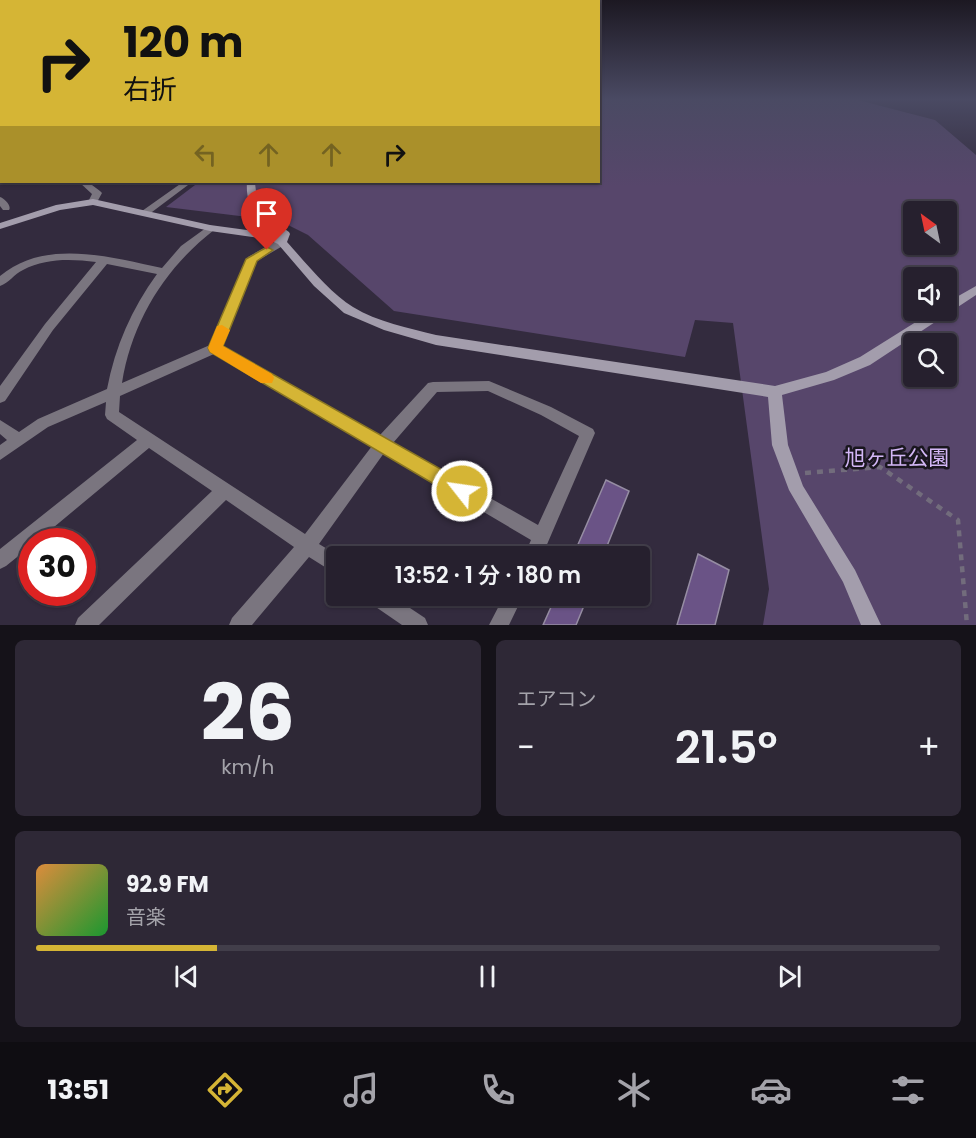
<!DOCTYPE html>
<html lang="ja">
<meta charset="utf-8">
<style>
:root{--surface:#26202e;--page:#2e2836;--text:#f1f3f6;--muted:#a4a3aa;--line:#423e4a;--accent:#d5b535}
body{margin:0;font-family:Poppins,"Noto Sans JP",sans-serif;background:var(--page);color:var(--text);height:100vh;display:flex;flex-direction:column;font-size:22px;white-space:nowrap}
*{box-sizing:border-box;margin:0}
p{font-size:20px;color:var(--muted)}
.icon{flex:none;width:33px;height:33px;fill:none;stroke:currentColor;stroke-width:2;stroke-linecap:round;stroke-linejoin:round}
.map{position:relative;height:625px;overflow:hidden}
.sheet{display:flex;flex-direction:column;gap:15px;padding:15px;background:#151219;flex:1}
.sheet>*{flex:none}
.guide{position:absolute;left:0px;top:0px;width:600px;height:183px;box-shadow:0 2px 4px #0004,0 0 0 2px var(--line);background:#d5b535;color:#111;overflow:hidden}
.needle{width:39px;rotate:327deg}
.buttons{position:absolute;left:903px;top:201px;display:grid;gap:12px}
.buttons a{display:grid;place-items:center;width:54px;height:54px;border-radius:6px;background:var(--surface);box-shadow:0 2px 4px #0004,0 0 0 2px var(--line);font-size:30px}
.speed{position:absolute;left:18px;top:528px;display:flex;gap:12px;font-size:30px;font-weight:700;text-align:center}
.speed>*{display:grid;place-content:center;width:78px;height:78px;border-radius:50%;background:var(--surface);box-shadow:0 2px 4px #0004,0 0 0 2px var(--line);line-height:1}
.speed .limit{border:9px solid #d22;background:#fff;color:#111}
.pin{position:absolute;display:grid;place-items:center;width:51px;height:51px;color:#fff;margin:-62px -26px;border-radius:50% 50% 50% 0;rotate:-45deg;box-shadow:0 0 6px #0007}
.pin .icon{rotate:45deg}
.me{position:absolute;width:66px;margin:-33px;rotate:300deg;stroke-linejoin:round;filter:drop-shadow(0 0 4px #0008)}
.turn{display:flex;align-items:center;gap:21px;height:126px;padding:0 24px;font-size:27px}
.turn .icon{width:78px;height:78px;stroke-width:2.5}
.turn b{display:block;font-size:42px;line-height:51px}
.lanes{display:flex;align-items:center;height:57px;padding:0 24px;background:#0003;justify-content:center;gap:30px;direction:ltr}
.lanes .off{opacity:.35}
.big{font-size:45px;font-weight:600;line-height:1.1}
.sheet .tile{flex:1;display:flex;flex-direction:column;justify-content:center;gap:9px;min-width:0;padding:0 21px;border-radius:9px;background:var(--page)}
.sheet .dial{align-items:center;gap:0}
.dial b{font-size:78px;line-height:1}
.song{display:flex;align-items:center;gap:18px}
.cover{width:72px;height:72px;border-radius:9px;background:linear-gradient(135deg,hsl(30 70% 55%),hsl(130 70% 35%))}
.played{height:6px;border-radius:3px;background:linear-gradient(90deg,var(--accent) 20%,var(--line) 20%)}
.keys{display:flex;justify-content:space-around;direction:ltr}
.heat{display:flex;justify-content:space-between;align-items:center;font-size:33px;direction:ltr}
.sheet .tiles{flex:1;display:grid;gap:15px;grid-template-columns:1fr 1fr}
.tile:last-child{grid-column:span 2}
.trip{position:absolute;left:326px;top:546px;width:324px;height:60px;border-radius:6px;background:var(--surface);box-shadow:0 2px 4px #0004,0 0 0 2px var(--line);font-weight:600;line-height:60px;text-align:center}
.dock{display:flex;height:96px;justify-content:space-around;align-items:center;background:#0f0d12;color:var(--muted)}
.dock .icon{width:42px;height:42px}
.dock .on{color:var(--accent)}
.dock b{font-size:27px;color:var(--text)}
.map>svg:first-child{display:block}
.green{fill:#57466b;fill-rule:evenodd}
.building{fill:#6a5386;stroke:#968da3;stroke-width:1.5}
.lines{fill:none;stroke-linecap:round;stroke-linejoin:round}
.path{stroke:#726c7c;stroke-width:4.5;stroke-dasharray:6 6;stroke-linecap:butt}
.street{fill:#7a757f;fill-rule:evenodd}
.secondary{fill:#a39dac;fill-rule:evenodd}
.route{fill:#d5b535;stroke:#8a7622;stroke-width:1.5}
.slow{fill:#f59e0b}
.labels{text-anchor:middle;stroke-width:5;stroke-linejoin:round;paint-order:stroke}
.near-park-label{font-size:21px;fill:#d3b7f6;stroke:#19161e}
</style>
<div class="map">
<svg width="976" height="625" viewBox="0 0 976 625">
<rect width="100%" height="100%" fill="#332b3e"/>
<path class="green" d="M599,99H854L935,120L976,155V625H763L769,589L733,323L695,320L685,357L394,311L308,235L280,221L166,207L199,182H598ZM914,212H946V244H914ZM914,278H946V310H914ZM914,344H946V376H914Z"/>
<path class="building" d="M606,480L629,491L603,556H573Z
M698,554L729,570L715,625H677Z
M556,596H588L576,625H543Z"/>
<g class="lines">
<path class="path" d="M805,473L880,467L958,520L967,625"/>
<path class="street" d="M0,140H2V144H0Z
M0,163H2V169H0Z
M79,182H88L100,191L102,193L96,204H90L88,202L92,194Z
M183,182H192L148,215H142V211Z
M0,197C4,198 12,206 9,210H3L0,206Z
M210,225L215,228L214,230C165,268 132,321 122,383L210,345L248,257L278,240H286L287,242L286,244L257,261L222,346L380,435L428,383L433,382L489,381L551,407L593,429L595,433L542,556H524L531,540L384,453L319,544L339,556H336V574L309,557L252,625H229L232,618L294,547L226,500L99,625H75L78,618L212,491L149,448L36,542H32V545L6,566L0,569V549L137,440L107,419L105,415L106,402L48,427L0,460V445L7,440L0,434V420L19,432L38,419L107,389C115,347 132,308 157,274L107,264L53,330L5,401L0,403V386L45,324L96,262C71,259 46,258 23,270C14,274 9,283 0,286V276C46,238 109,257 162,268L181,246ZM214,354L372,446L305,534L119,412L120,396ZM488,391L541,415L579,436L538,525L393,443L437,392Z
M368,596H392L425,618L428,625H402L370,603Z
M504,596H523L509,625H489Z"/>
<path class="secondary" d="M0,118H2V122H0Z
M247,182H255C257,210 266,216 289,232L290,234L287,242C305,262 330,293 353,307C377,322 409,328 436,335L775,386L826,372L860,357L935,310H946V303L976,286V295L870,365L834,380L782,395L788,445L803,486L855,570L881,625H861L843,582L789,490L772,445L768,397L436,345L384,330L344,313L314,286L278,244L267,239L210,231L93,205L60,210L0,229V223L56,205L93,199L210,225L270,233L279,236L280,235C259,221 245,208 247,182Z"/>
</g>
<linearGradient id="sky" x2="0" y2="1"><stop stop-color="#1c1822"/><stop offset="0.53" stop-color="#4a4a63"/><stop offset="1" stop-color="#4a4a63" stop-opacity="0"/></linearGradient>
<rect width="976" height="187" fill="url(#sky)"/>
<path class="route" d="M267,247L273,250L257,261L223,346L469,485L472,491L469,497L462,499L456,497L210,352L208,348L246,259Z"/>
<path class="slow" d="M222,325L230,330L223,346L272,374L274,378L272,383H261L210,352L208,348L217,326Z"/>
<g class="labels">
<g class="near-park-label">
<text x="897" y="465">旭ヶ丘公園</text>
</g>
</g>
</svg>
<div class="buttons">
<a><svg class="needle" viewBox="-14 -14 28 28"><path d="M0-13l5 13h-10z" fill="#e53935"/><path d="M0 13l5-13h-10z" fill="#a4a3aa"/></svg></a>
<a><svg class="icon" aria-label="sound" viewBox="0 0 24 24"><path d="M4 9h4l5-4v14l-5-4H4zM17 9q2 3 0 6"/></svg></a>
<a><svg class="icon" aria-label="search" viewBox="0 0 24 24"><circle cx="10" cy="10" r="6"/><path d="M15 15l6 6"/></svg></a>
</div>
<div class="speed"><div class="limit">30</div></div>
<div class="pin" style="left:267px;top:250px;background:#d93025"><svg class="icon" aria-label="arrive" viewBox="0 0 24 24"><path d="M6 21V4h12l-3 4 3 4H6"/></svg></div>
<svg class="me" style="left:462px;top:491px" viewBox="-20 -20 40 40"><circle r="17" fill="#d5b535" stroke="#fff" stroke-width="3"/><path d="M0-11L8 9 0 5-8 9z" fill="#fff"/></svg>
<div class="trip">13:52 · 1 分 · 180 m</div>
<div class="guide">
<div class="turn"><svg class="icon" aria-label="right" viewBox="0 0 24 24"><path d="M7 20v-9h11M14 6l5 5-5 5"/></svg><div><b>120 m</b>右折</div></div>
<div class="lanes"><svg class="icon off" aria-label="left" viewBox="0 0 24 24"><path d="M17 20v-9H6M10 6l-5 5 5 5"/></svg><svg class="icon off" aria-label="ahead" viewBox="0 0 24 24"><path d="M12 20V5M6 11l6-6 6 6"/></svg><svg class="icon off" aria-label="ahead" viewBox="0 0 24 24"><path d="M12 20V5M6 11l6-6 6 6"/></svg><svg class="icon" aria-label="right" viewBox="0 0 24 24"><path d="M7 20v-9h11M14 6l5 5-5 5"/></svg></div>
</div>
</div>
<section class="sheet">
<div class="tiles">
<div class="tile dial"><b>26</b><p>km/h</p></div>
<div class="tile"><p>エアコン</p>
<div class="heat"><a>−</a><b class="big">21.5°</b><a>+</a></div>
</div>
<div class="tile">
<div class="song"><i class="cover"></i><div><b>92.9 FM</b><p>音楽</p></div></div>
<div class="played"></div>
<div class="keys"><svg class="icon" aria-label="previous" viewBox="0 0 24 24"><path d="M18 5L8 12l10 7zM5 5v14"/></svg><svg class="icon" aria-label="pause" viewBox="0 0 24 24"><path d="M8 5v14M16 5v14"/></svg><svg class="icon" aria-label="next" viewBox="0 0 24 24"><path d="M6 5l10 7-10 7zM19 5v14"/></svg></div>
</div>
</div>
</section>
<nav class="dock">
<b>13:51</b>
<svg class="icon on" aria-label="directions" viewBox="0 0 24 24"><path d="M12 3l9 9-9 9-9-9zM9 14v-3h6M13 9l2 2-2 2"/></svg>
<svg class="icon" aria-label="music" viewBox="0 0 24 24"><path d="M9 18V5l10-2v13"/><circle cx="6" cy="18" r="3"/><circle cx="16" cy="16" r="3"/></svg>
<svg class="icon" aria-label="phone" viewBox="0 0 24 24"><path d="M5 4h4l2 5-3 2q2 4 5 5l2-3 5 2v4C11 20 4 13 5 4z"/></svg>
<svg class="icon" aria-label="climate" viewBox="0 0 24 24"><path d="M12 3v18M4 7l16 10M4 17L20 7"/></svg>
<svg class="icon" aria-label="car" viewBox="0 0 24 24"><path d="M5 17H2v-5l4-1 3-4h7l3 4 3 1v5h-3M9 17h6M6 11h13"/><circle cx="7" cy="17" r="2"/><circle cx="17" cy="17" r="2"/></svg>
<svg class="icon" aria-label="filters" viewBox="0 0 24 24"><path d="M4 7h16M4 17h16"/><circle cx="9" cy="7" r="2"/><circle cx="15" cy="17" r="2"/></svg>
</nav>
